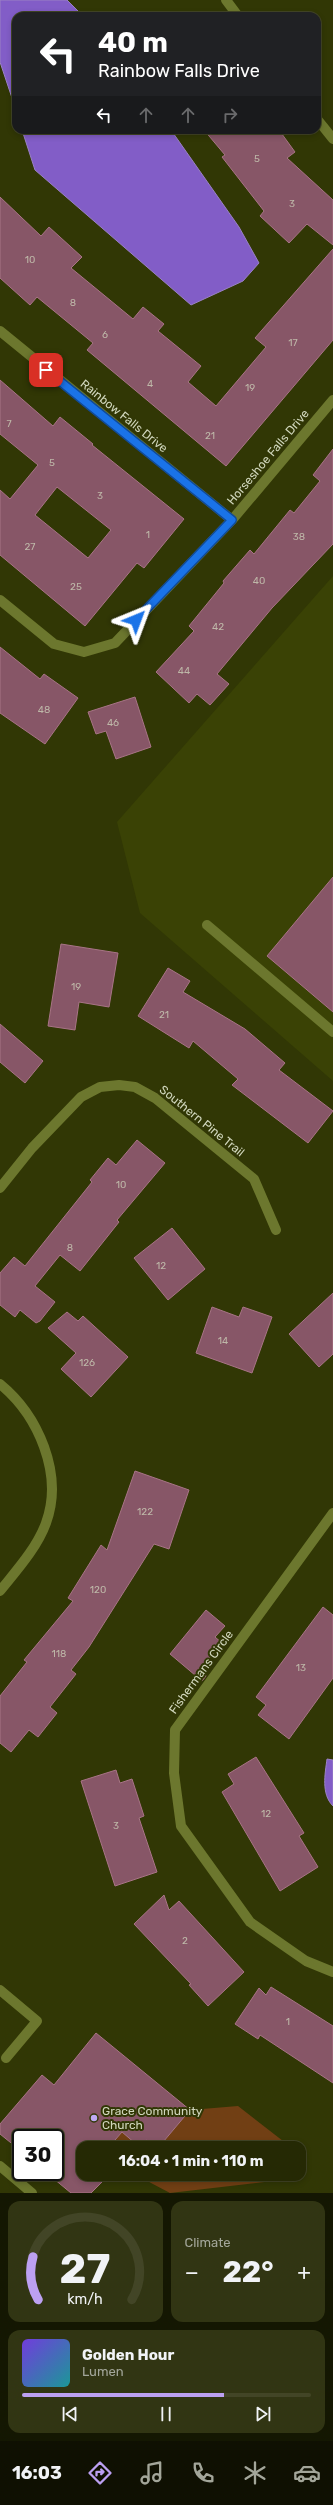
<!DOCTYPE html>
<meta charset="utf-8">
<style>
:root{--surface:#252904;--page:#313513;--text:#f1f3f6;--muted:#a3a69a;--line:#424526;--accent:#bca0f2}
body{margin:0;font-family:Rubik,sans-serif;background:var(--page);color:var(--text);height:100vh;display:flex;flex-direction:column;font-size:15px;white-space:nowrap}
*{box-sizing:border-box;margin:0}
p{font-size:13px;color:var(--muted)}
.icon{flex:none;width:22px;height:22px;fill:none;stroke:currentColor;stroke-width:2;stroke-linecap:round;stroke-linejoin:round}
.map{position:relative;height:2193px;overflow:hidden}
.side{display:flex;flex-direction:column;gap:8px;padding:8px;background:#141702;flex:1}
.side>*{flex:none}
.guide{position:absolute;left:12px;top:12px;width:309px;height:122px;border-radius:12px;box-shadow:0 2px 6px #0003,0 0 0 1px var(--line);background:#202124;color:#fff;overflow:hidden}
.speed{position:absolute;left:12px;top:2129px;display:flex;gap:8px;font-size:20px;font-weight:700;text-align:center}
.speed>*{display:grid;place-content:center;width:52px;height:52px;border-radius:50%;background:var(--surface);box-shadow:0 2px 6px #0003,0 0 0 1px var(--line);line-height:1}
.speed .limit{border:2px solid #111;border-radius:6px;background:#fff;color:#111}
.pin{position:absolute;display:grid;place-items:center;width:34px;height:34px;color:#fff;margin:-17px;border-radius:8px;box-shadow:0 2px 6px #0006}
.me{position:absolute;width:44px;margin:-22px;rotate:44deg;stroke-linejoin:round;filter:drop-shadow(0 0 3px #0008)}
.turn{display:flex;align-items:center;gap:14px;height:84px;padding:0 20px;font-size:18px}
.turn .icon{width:52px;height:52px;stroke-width:2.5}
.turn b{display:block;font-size:28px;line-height:34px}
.lanes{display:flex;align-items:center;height:38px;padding:0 20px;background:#0003;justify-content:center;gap:20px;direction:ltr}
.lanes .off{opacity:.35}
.big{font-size:30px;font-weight:700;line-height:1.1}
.side .widget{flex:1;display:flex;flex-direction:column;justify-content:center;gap:6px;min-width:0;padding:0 14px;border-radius:12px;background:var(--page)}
.side .dial{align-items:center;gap:0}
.dial svg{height:104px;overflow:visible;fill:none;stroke:var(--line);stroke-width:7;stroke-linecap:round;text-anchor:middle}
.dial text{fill:var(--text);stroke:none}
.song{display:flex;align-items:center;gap:12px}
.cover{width:48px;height:48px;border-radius:6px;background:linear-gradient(135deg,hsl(260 70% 55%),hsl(180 70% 35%))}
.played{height:4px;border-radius:2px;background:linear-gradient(90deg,var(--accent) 70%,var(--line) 70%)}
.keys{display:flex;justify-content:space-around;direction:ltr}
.heat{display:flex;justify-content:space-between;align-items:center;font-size:22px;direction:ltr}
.side .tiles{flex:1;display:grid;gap:8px;grid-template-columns:1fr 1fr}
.widget:last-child{grid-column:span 2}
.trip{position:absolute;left:76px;top:2141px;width:230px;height:40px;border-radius:12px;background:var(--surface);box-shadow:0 2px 6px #0003,0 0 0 1px var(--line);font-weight:700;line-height:40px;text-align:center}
.dock{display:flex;height:64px;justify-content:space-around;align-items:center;background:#0f1002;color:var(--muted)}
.dock .icon{width:28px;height:28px}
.dock .selected{color:var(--accent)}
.dock b{font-size:18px;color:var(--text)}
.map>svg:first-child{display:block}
.built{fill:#3a4205}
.green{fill:#713f14}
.water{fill:#825dc7;stroke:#9a82c4}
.building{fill:#875667;stroke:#a87486;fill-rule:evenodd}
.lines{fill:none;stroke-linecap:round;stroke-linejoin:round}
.minor{stroke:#6c772e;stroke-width:10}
.route-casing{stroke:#114b97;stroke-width:10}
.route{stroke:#1a73e8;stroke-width:7}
.poi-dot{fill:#bfa9f4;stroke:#313705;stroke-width:1.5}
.labels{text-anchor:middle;stroke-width:4;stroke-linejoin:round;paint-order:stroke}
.number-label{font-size:10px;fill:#beb7a8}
.street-label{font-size:12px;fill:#d1d7bd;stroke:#313705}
.poi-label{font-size:12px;fill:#d1d7bd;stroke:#313705;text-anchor:start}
</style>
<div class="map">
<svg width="333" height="2193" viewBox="0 0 333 2193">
<rect width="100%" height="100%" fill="#313705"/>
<path class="built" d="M333,576V1081L140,913L117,822Z"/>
<path class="green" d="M238,2106L292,2148H158L190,2110Z
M122,2132L140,2146L146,2140L156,2148H108Z
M134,2174H298V2178L170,2193Z"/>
<path class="water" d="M0,0H67L83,16H16V110L0,62Z
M22,130H171L239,227L259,263L243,281L191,305L35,170Z
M327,1759L333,1760V1806C321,1794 325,1774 327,1759Z"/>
<path class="building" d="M204,130H279L295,152L287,158L333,200V245L307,224L289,243L260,216L264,211L222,157L225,155Z
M0,197L41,236L49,227L82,257L71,268L133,319L143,307L164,324L158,331L201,366L188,382L216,406L266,347L255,338L333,249V340L226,466L87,350L93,343L37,297L30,305L0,278Z
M0,380L53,426L60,417L93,444L92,445L184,519L144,568L137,563L85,626L0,555V490L10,499L38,465L0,434ZM57,487L111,530L88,558L35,515Z
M333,449V544L272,608L217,674L229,684L210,705L197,694L189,703L156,672L194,631L189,626L224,583L223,581L250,550L254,554L290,510L294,513L320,481L313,475Z
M0,647L40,679L44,674L78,698L45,744L0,713Z
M135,697L151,747L116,759L106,731L96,734L88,712Z
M333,877V1012L267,956Z
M61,944L118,953L109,1007L79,1002L75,1030L48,1026Z
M168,968L190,981L183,992L245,1029L285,1063L279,1070L333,1111L308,1143L232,1085L238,1079L193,1041L189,1048L138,1016Z
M0,1024L43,1061L25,1083L0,1062Z
M137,1140L165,1163L117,1220L119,1222L80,1271L60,1255L35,1286L55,1302L40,1321L36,1323L20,1310L15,1317L0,1305V1273L14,1257L25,1266L92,1182L90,1180L108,1158L116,1165Z
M172,1228L205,1269L168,1300L134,1258Z
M333,1293V1354L319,1367L289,1334Z
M212,1307L239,1317L243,1307L272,1317L252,1373L196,1353Z
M67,1312L78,1321L83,1316L128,1357L91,1397L61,1369L76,1353L48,1328Z
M135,1471L189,1490L169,1549L154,1544L89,1647L71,1670L76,1674L50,1707L57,1713L38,1737L29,1730L11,1752L0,1743V1696L27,1662L24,1660L73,1601L68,1598L101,1545L107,1550Z
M323,1607L333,1615V1678L289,1739L258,1715L266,1705L256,1697Z
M206,1610L225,1626L215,1637L222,1643L201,1668L206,1676L202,1681L170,1654Z
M256,1757L304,1833L299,1836L318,1867L280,1891L222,1792L234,1784L228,1774Z
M116,1770L120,1783L132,1779L144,1816L139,1818L157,1872L115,1886L81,1781Z
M164,1895L169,1910L179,1901L244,1972L208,2006L189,1985L191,1984L134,1924Z
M271,1987L333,2026V2083L260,2035L258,2039L235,2024L259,1988L266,1995Z
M96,2033L190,2110L158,2148L146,2140L143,2144H136L122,2132L108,2148H83V2174H110L91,2193H71L48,2174H55V2138H21V2151L0,2134V2124L42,2075L54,2085Z"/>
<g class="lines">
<path class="minor" d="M226,0L238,16
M317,119L333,139
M0,331L232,520
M0,600L54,644L84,652L115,643L232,520L333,400
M207,925L333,1032
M0,1188L32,1148L81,1097L100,1087L119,1085L135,1087L155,1098L254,1179L276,1230
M0,1384C38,1415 64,1474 46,1523C37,1548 16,1571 0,1591
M333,1513L175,1730L174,1773L181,1826L250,1922L306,1961L333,1972
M0,1990L37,2021L6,2058
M0,2166L32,2193"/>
</g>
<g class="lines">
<g class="route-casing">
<path id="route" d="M46,370L232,520L136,620"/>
</g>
<use href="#route" class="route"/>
</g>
<circle class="poi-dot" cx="94" cy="2118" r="4"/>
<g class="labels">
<g class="number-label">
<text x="257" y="162">5</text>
<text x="292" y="207">3</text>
<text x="30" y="263">10</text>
<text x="73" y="306">8</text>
<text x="105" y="338">6</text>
<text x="293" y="346">17</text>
<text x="150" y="387">4</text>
<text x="250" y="391">19</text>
<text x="9" y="427">7</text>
<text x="210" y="439">21</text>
<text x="52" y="466">5</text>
<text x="100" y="499">3</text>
<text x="148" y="538">1</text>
<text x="299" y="540">38</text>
<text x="30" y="550">27</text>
<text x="259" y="584">40</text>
<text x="76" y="590">25</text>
<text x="218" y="630">42</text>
<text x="184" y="674">44</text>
<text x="44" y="713">48</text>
<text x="113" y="726">46</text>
<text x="76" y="990">19</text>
<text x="164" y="1018">21</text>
<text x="121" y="1188">10</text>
<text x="70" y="1251">8</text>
<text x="161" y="1269">12</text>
<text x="223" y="1344">14</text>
<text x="87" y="1366">126</text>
<text x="145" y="1515">122</text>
<text x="98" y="1593">120</text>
<text x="59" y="1657">118</text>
<text x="301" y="1671">13</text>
<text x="266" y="1817">12</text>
<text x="116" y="1829">3</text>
<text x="185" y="1944">2</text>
<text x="288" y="2025">1</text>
</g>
<g class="street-label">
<text transform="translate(124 416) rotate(39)" y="4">Rainbow Falls Drive</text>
<text transform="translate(268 457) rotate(-50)" y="4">Horseshoe Falls Drive</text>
<text transform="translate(202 1121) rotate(39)" y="4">Southern Pine Trail</text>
<text transform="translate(201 1672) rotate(-54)" y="4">Fishermans Circle</text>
</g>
<g class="poi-label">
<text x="102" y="2115">Grace Community<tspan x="102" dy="14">Church</tspan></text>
</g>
</g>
</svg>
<div class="speed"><div class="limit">30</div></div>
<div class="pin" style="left:46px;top:370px;background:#d93025"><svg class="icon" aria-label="arrive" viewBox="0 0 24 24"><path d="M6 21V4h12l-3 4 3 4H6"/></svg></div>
<svg class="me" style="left:136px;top:620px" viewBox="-20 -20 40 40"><path d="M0-17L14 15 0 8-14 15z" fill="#1a73e8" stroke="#fff" stroke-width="4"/></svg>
<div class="trip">16:04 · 1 min · 110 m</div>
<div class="guide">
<div class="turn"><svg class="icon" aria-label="left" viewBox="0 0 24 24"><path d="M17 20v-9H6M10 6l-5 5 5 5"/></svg><div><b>40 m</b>Rainbow Falls Drive</div></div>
<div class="lanes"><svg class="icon" aria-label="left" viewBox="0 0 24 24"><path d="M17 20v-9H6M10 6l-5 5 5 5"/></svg><svg class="icon off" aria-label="ahead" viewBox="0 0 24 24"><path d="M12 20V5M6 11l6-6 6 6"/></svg><svg class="icon off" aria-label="ahead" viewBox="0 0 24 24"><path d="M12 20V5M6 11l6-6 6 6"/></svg><svg class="icon off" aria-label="right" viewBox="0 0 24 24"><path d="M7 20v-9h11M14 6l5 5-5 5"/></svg></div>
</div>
</div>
<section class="side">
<div class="tiles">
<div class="widget dial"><svg viewBox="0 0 100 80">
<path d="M14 69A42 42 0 1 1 86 69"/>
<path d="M14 69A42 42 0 0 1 10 36" stroke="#bca0f2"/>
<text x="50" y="56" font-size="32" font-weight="700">27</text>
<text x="50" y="72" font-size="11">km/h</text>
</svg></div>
<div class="widget"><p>Climate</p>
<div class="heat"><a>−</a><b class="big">22°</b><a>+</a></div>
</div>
<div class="widget">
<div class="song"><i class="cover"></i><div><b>Golden Hour</b><p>Lumen</p></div></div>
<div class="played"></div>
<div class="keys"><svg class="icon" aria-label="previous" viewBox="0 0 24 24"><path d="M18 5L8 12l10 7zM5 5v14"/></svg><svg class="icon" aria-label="pause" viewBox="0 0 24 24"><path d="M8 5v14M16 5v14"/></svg><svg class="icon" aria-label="next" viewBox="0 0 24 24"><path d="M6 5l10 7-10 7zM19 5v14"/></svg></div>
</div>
</div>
</section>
<nav class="dock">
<b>16:03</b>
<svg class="icon selected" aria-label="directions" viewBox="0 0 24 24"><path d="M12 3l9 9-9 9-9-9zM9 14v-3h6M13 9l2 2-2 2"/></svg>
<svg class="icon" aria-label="music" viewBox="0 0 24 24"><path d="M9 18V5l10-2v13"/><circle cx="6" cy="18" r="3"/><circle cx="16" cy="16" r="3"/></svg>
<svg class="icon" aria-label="phone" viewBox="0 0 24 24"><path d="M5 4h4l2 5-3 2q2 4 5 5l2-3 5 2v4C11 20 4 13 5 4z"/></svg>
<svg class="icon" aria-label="climate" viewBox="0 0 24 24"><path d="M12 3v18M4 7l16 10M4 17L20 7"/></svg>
<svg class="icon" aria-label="car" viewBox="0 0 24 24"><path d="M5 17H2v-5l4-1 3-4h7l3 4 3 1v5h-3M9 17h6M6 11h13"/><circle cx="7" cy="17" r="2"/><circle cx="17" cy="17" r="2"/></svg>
</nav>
